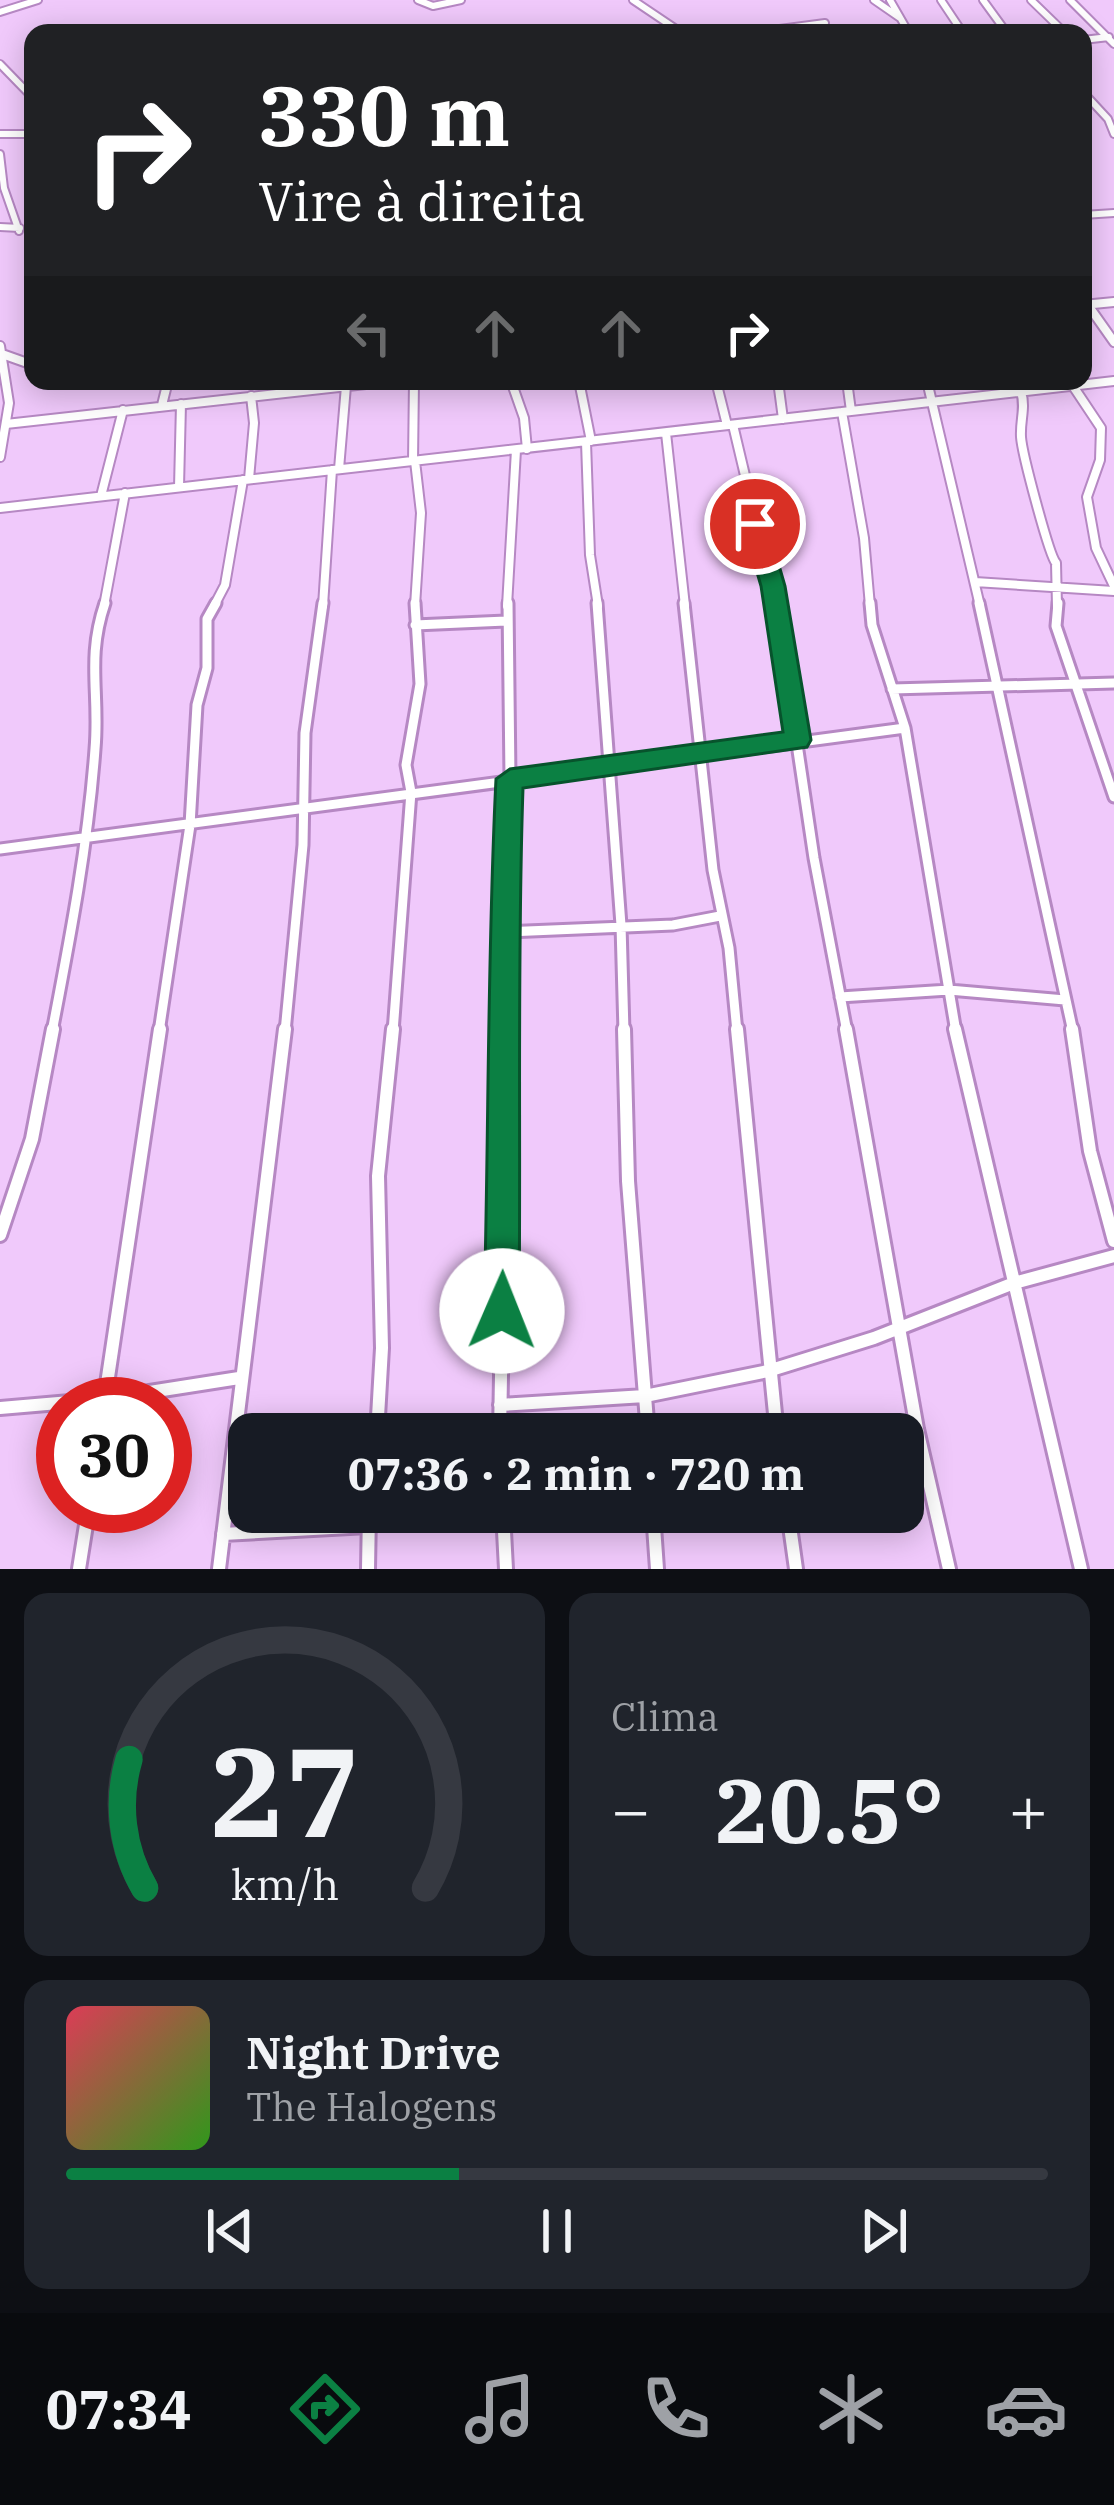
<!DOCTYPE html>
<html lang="pt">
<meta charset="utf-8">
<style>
:root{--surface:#171b24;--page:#20242c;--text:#f1f3f6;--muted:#9ea1a6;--line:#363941;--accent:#0b8043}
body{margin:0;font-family:"IBM Plex Serif",serif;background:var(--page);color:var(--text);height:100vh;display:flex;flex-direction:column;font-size:45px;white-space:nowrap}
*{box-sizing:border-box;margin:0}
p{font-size:39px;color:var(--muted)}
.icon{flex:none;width:66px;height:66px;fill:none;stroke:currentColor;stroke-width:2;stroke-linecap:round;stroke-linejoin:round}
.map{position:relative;height:1569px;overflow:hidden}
.sheet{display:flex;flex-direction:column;gap:24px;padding:24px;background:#0d0f14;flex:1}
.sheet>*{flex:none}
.guide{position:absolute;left:24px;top:24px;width:1068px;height:366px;border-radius:24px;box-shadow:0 6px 30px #0003;background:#202124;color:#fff;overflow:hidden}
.speed{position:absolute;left:36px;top:1377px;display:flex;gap:24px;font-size:60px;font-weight:700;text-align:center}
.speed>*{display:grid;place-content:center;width:156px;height:156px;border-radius:50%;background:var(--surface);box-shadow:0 6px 30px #0003;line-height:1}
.speed .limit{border:18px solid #d22;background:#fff;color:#111}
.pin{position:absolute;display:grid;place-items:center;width:102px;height:102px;color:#fff;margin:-51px;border:6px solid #fff;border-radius:50%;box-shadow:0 3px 12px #0007}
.me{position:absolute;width:132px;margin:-66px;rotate:1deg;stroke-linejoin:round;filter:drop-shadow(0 0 9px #0008)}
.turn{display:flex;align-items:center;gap:42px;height:252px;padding:0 36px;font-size:54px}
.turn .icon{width:156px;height:156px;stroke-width:2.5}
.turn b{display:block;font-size:84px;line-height:102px}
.lanes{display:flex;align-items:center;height:114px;padding:0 36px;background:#0003;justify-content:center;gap:60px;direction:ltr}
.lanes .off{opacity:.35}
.big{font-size:90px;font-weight:800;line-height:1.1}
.sheet .card{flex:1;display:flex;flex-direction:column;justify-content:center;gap:18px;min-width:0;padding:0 42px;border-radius:24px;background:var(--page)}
.sheet .dial{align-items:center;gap:0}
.dial svg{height:312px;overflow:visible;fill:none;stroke:var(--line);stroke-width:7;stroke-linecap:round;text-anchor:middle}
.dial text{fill:var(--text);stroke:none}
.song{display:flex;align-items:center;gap:36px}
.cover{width:144px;height:144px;border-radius:18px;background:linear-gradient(135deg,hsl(350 70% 55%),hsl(110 70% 35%))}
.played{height:12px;border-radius:6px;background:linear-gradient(90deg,var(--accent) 40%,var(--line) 40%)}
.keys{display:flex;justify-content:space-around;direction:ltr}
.heat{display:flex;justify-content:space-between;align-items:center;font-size:66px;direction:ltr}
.sheet .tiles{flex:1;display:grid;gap:24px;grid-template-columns:1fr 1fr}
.card:last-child{grid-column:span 2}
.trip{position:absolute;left:228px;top:1413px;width:696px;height:120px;border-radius:24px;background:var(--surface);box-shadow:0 6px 30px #0003;font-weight:800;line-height:120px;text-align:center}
.dock{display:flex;height:192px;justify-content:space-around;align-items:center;background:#090b0e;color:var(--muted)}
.dock .icon{width:84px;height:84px}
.dock .current{color:var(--accent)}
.dock b{font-size:54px;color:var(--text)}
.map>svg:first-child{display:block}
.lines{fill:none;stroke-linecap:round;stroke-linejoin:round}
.minor-far3-casing{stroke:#b688c3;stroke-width:10}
.minor-far2-casing{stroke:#b688c3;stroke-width:12}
.minor-far1-casing{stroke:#b688c3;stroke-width:15}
.minor-casing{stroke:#b688c3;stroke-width:18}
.minor-far3{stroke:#fff;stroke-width:6}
.minor-far2{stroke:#fff;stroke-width:8}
.minor-far1{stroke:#fff;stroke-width:9}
.minor{stroke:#fff;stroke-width:12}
.route{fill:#0b8043;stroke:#07532c;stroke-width:3}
</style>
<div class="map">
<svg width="1114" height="1569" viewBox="0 0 1114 1569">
<rect width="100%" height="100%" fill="#f0c9fb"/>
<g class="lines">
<g class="minor-far3-casing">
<path id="minor-far3" d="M418,0L433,6L461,0
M633,0L682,33
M874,0L900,18
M890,0L909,33
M941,0L963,33
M983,0L1007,33
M1031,0L1065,33
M1070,0L1114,44
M0,12L38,0
M750,33L825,23
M1083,40L1109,37
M0,64L33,98
M1083,92L1108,119L1114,134
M0,134H33
M0,154L4,188L19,231
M1083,215L1114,213
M0,227L20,228"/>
</g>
<g class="minor-far2-casing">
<path id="minor-far2" d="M1083,298L1114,342
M1083,305L1114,302
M0,346L9,403L0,457
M2,354L33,365
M511,381L524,418L527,449
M579,381L591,441
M716,381L727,425
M778,381L783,419
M847,381L851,411
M927,381L980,606
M1073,386L1101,428L1100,460L1087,497L1096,548L1114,586
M1021,391C1026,409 1020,419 1021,437C1022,453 1049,555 1056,563L1057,606
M162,405L168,381
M842,412L864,538L870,606
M6,424L393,381
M733,425L776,606
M666,433L685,606
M586,442L590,555L598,606
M413,461L414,381
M339,469L346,386
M249,479L254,423L251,396
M179,487L181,404
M101,496L123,410
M0,508L1114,381
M975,582L1114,591
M104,606L125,493
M214,606L225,585L243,480
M323,606L332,470
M415,606L421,513L415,461
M507,606L516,450"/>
</g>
<g class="minor-far1-casing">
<path id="minor-far1" d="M597,603L621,925L624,1032
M684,603L713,870L729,948L737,1032
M776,603L814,858L847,1032
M979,603L1073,1032
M1058,603L1056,626L1114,797
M415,625L506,621
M892,689L1114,683
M905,728L956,1032
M0,849L905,728L872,625L870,603
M505,932L673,925L720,916
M840,997L949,990L1065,1000
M52,1032C70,938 88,845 95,749C100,693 86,659 105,603
M159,1032L190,825L197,705L207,668V619L216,603
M285,1032L303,845L305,733L323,603
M393,1032L411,792L406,765L420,684L415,603
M507,1032L503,948L510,779L508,603"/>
</g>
<g class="minor-casing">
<path id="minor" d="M624,1029L628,1181L648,1434
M737,1029L777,1434
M846,1029L917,1429L949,1569
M955,1029L1081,1569
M1072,1029L1090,1151L1114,1241
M0,1235L32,1139L53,1029
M104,1404L160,1029
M500,1405L645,1396L768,1371L874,1338L1014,1283L1114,1256
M0,1408L105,1399L239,1378
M377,1434L382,1348L378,1176L393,1029
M451,1434L500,1423
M500,1434L507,1029
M503,1512L506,1569
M653,1512L657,1569
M788,1512L796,1569
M223,1534L368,1526
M79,1569L89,1506
M219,1569L285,1029
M368,1569L369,1512"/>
</g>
<use href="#minor-far3" class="minor-far3"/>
<use href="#minor-far2" class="minor-far2"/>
<use href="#minor-far1" class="minor-far1"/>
<use href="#minor" class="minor"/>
</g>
<path class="route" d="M755,516L767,524L785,586L811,740L807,747L523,788C517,962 521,1137 519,1311L514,1323L502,1328L489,1323L484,1311C489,1134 487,957 496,779L510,769L783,732L761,586L743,524Z"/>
</svg>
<div class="speed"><div class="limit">30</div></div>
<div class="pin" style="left:755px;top:524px;background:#d93025"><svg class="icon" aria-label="arrive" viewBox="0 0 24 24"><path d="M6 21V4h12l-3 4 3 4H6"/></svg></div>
<svg class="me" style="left:502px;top:1311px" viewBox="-20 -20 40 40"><circle r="19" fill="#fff"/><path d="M0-13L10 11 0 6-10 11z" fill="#0b8043"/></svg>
<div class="trip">07:36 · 2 min · 720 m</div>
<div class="guide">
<div class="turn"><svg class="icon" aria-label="right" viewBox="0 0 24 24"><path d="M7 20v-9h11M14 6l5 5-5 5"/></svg><div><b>330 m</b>Vire à direita</div></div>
<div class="lanes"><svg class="icon off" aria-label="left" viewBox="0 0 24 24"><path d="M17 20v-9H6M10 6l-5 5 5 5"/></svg><svg class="icon off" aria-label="ahead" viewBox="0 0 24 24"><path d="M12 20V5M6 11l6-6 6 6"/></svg><svg class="icon off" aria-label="ahead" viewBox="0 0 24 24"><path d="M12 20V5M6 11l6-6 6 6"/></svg><svg class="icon" aria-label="right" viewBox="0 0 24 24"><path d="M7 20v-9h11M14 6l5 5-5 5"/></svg></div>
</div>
</div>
<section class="sheet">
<div class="tiles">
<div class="card dial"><svg viewBox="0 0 100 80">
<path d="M14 69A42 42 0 1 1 86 69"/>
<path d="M14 69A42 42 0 0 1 10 36" stroke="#0b8043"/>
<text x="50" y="56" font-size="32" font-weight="700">27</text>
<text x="50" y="72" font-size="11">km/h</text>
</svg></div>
<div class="card"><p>Clima</p>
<div class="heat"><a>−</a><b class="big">20.5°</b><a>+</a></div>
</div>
<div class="card">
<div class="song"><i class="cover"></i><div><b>Night Drive</b><p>The Halogens</p></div></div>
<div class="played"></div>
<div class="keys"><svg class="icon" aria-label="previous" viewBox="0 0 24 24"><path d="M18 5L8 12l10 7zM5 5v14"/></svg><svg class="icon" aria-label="pause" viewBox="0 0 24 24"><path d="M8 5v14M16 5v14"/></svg><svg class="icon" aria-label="next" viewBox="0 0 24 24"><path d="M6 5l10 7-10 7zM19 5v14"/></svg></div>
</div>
</div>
</section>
<nav class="dock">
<b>07:34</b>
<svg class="icon current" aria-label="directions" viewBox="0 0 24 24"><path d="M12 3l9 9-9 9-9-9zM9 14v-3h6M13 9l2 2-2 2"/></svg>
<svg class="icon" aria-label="music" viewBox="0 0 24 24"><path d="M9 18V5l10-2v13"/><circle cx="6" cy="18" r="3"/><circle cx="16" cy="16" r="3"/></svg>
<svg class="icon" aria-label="phone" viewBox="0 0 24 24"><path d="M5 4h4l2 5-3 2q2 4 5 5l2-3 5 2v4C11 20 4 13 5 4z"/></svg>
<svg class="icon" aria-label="climate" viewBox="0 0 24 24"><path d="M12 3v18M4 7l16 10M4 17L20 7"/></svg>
<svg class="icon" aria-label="car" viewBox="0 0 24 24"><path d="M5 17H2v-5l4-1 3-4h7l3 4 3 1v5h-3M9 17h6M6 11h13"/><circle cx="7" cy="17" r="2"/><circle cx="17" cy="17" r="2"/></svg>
</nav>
